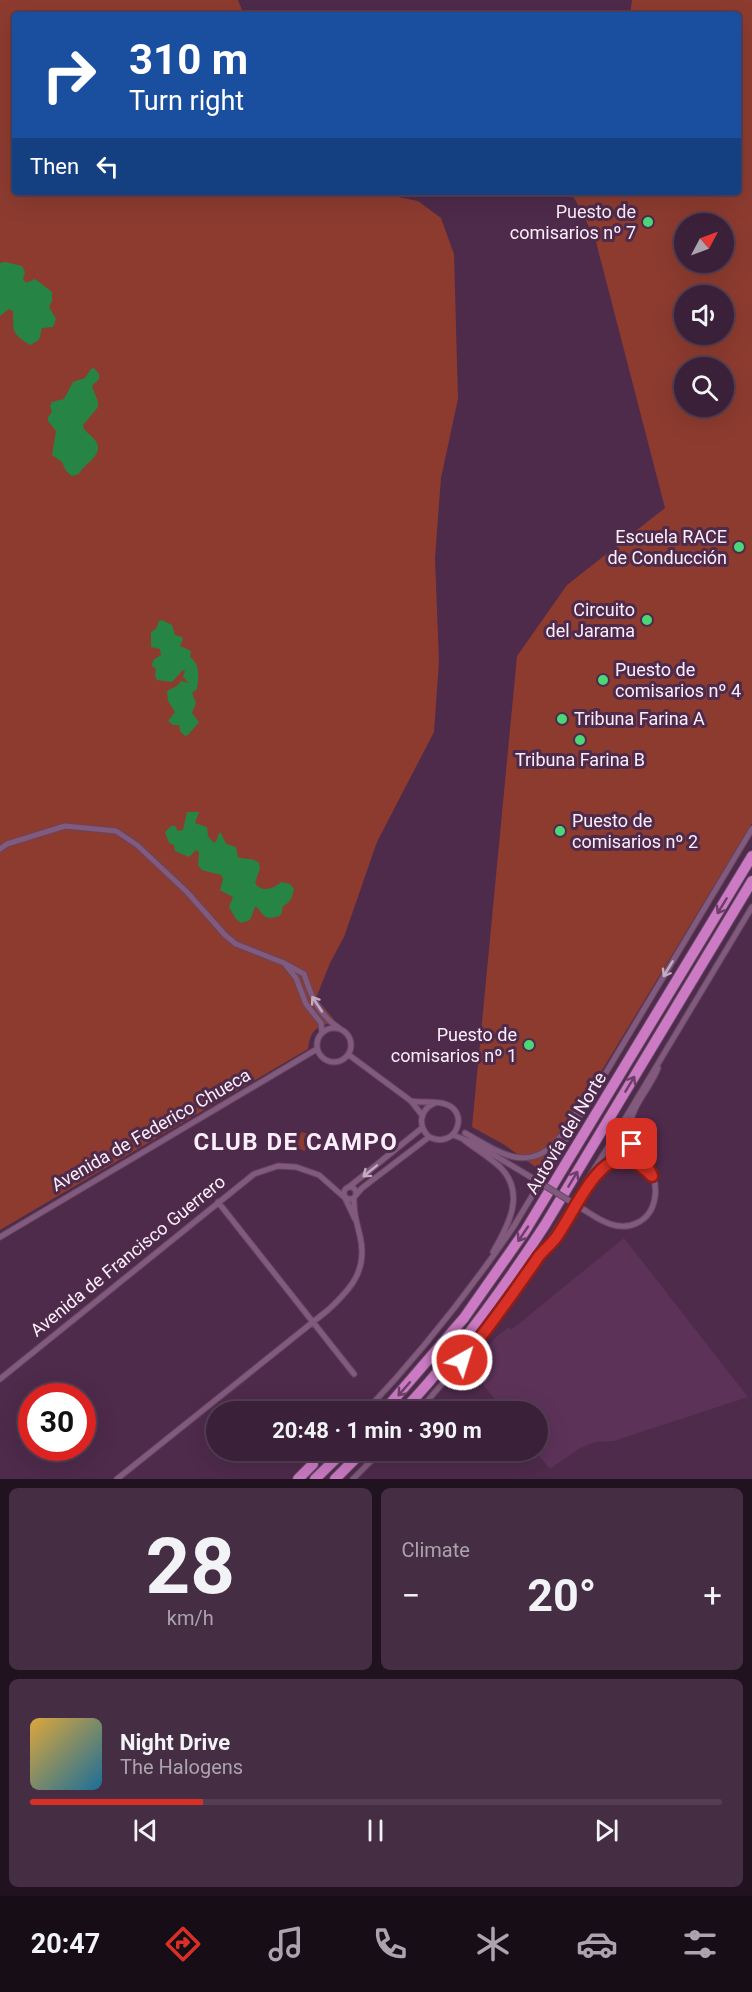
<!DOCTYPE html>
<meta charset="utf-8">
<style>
:root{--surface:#3a2038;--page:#452d43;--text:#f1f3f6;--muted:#aba3ae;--line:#543e53;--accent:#d93025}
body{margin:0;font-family:Roboto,sans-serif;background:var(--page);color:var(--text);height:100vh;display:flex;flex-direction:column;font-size:22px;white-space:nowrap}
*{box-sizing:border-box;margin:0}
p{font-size:20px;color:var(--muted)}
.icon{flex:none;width:33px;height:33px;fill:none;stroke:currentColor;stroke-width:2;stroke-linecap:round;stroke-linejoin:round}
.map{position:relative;height:1479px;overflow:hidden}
.side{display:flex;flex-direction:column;gap:9px;padding:9px;background:#20121f;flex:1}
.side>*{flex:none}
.hud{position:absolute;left:12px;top:12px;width:729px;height:183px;border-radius:6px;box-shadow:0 6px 24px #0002,0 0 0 2px var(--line);background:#1a4fa0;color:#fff;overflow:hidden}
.needle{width:39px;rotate:49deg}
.tools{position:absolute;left:674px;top:213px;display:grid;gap:12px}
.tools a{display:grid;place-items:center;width:60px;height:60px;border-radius:50%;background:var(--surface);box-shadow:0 6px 24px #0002,0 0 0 2px var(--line);font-size:30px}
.speed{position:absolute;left:18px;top:1383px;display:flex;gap:12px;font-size:30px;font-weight:700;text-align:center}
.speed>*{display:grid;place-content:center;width:78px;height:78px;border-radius:50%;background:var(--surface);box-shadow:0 6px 24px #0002,0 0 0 2px var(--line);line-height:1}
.speed .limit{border:9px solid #d22;background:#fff;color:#111}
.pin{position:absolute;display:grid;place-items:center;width:51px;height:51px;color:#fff;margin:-26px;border-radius:12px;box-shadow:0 3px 9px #0006}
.me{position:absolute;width:66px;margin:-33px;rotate:39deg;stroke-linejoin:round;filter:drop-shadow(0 0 4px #0008)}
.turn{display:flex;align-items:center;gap:21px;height:126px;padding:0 18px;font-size:27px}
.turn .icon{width:78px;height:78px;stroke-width:2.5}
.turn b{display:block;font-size:42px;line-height:51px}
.then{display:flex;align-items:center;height:57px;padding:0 18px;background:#0003;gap:12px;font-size:22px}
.big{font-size:45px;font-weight:700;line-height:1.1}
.side .widget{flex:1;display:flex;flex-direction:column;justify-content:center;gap:9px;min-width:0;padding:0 21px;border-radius:9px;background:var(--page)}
.side .dial{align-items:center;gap:0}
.dial b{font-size:78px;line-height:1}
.song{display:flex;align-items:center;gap:18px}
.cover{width:72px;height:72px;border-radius:9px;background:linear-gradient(135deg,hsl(40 70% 55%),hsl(200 70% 35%))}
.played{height:6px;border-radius:3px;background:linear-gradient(90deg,var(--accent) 25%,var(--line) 25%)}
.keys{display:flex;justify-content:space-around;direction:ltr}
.heat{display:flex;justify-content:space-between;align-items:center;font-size:33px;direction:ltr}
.side .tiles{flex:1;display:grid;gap:9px;grid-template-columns:1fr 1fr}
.widget:last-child{grid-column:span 2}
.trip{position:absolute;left:206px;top:1401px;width:342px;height:60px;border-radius:30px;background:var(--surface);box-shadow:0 6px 24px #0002,0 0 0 2px var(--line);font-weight:700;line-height:60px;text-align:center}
.menu{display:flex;height:96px;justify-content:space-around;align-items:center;background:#170d16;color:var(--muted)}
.menu .icon{width:42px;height:42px}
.menu .on{color:var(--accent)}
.menu b{font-size:27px;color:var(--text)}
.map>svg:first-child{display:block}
.built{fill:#5c3259}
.green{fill:#8d3b2f;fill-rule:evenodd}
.water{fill:#268545}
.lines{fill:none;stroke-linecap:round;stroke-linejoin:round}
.street-casing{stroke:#634661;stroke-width:7}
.highway-casing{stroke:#634661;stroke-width:12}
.street{stroke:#825a7e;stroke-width:5}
.highway{stroke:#cb7ac3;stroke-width:10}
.street-bridge-casing{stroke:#634661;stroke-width:7;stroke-linecap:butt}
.street-bridge{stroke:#825a7e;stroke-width:5}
.oneway{stroke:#6d3e69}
.oneway2{stroke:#c5abc2}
.route-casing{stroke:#8d1f18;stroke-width:15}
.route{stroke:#d93025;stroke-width:10}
.poi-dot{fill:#4bd677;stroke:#4e2a4b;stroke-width:2}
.labels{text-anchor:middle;stroke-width:6;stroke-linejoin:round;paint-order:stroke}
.poi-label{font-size:18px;fill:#fceefa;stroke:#4e2a4b;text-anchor:end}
.street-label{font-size:18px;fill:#fceefa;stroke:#4e2a4b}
.district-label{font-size:24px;font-weight:bold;letter-spacing:1.5px;fill:#fceefa;stroke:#4e2a4b}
</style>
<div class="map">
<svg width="752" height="1479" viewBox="0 0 752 1479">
<rect width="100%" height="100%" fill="#4e2a4b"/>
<path class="built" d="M624,1238L748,1397L614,1441L596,1442L580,1448L550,1469L535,1451L537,1450V1412L504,1411L470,1368L497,1336L509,1327L511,1330Z"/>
<path class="green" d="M0,0H238L244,15H15V192H373L418,201L441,218L454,254L458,399L441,478L435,558L439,661L434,732L377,842L344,937L330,963L316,998L336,1022C317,1026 311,1028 308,1049L0,1230Z
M632,0H752V823L541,1171L503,1144L472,1127L517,656L567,585L665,508L595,238L571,192H738V15H630ZM684,224H723V262H684ZM684,296H723V334H684ZM684,368H723V406H684Z
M301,1132L309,1134L305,1151L297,1148Z"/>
<path class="water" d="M5,262L22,266L25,272L23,279L26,283L35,279L52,292V301L49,307L56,319L53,327L42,328L39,340L30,345C10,332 14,332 13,311L9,309L0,316V263Z
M94,368L99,374V379L92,386L98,402V407L83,425L84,429C87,433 92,436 95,440C106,455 84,463 79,474L72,476L66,471L62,462L52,455L56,431L48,421V417L52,412L50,406L52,402L64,399L73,382L85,378L91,369Z
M162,620L172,625L175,635L182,637L183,639L180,646L191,651L190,657C200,664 199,677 197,689L192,693L196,703L192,713L199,722L188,735L185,736L180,731L179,725H173L168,721L175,712L168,701L167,691L177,686L181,681L189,683L183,677L185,671L183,670L172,682L157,680L155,676L156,669L152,666L153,660L161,655L160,649L151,647V632L156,629L159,621Z
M187,812H199L195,823L207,827L208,836L213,842H216L219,833H221L226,844L236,847L238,857C245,860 252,857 259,863L260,868L255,883C261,893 274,889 281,882L290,884L294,889C292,897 291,902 283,906L281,915C267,921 265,918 257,907H255L250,920L241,923L236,919L229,907L233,897L220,890L223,879L221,875L202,870L198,865L199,852L196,850L189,857L175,851L174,845L169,843L165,832L171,826H175L178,831L183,830Z"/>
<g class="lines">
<g class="street-casing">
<path id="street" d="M0,849L7,844L65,826L116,831L137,845L187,892L225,935L236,944L284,963
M317 1045a17 17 0 1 1 34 0a17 17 0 1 1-34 0Z
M322,1033L321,1023L306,1004L296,978L284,963L304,974C311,996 319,1015 339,1028
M349,1055L411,1101L422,1115
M411,1101C421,1103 438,1101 445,1104C470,1111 457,1150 429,1137C417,1125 420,1109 435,1103
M465,1133C480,1141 498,1154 515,1157C562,1166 575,1102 600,1076
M453,1135L474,1143L529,1176
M463,1139C475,1149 490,1157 501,1168C526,1194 508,1226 493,1252
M344 1193a6 6 0 1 1 12 0a6 6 0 1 1-12 0Z
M349,1187L422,1128
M356,1195L362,1188L429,1137
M218,1202L354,1374
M586,1211C601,1221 619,1232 637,1223C658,1213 660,1184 648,1166C639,1152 628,1144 630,1126C632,1105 651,1087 658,1068
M0,1237L317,1049
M550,1245C576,1217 601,1124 651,1174
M0,1379L254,1174L278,1166L296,1167L319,1175L345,1198L355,1219
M365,1412C420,1354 469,1292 514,1226L752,829
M418,1412L481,1338L529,1273L611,1142L752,907
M311,1465L326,1450
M117,1479L328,1310C351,1289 368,1270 360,1236C357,1223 353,1212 354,1198
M353,1479L382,1450"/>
</g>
<g class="highway-casing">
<path id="highway" d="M383,1412L464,1318L525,1231L752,856
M402,1412C456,1355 502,1291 545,1225L752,881
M298,1479L313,1464
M315,1479L345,1450
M335,1479L364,1450"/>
</g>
<use href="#street" class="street"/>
<use href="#highway" class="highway"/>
<g class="street-bridge-casing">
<path id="street-bridge" d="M529,1176L586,1211"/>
</g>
<use href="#street-bridge" class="street-bridge"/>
</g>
<defs><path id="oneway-shaft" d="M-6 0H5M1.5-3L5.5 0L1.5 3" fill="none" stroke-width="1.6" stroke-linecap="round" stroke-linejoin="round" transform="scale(1.5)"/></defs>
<g class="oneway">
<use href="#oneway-shaft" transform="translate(722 906) rotate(121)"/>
<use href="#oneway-shaft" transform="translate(630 1084) rotate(-59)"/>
<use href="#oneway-shaft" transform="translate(573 1179) rotate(-59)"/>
<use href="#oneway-shaft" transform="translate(523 1234) rotate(124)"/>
<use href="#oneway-shaft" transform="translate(404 1389) rotate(131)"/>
</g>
<g class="oneway2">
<use href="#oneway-shaft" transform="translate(668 969) rotate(121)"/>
<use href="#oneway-shaft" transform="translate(317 1004) rotate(-124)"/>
<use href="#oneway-shaft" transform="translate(370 1171) rotate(141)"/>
</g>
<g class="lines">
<g class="route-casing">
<path id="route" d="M462,1360C490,1327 514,1292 539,1256C544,1250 550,1245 555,1239C570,1219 590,1172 612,1162C627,1154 641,1165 652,1176C648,1164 638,1155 632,1144"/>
</g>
<use href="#route" class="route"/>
</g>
<g class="poi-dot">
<circle cx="648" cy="222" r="6"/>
<circle cx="739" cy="547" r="6"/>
<circle cx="647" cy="620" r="6"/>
<circle cx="603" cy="680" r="6"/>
<circle cx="562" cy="719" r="6"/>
<circle cx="580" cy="740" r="6"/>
<circle cx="560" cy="831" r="6"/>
<circle cx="529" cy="1045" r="6"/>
</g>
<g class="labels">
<g class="poi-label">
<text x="636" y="218">Puesto de<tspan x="636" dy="21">comisarios nº 7</tspan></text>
<text x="727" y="543">Escuela RACE<tspan x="727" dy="21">de Conducción</tspan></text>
<text x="635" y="616">Circuito<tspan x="635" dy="21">del Jarama</tspan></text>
<text x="615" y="676" text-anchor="start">Puesto de<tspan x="615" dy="21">comisarios nº 4</tspan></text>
<text x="574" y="725" text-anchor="start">Tribuna Farina A</text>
<text x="580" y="766" text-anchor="middle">Tribuna Farina B</text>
<text x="572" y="827" text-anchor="start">Puesto de<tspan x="572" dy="21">comisarios nº 2</tspan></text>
<text x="517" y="1041">Puesto de<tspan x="517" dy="21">comisarios nº 1</tspan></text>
</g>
<g class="street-label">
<text transform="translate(151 1130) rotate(-30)" y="6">Avenida de Federico Chueca</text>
<text transform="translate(566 1133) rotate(-59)" y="6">Autovía del Norte</text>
<text transform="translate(128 1256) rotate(-39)" y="6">Avenida de Francisco Guerrero</text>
</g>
<g class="district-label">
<text x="296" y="1150">CLUB DE CAMPO</text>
</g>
</g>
</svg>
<div class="tools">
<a><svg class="needle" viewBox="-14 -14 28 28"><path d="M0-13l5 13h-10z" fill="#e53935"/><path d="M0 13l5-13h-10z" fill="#aba3ae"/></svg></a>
<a><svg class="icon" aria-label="sound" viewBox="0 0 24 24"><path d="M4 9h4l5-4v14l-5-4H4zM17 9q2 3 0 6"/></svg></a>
<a><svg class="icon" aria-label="search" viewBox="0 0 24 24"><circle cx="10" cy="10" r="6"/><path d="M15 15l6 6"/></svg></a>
</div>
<div class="speed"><div class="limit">30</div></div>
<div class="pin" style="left:632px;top:1144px;background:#d93025"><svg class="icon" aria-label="arrive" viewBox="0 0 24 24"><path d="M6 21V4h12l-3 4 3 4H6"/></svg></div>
<svg class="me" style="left:462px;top:1360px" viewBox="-20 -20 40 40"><circle r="17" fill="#d93025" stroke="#fff" stroke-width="3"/><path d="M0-11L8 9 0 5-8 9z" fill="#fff"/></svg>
<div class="trip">20:48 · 1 min · 390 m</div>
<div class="hud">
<div class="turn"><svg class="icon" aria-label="right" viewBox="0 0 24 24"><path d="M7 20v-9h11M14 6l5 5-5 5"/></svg><div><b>310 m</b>Turn right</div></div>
<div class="then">Then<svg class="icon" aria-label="left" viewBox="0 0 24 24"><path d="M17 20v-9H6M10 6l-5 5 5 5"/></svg></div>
</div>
</div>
<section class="side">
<div class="tiles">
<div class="widget dial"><b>28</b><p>km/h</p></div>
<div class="widget"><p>Climate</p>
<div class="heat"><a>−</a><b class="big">20°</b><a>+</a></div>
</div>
<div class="widget">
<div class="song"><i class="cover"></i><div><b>Night Drive</b><p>The Halogens</p></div></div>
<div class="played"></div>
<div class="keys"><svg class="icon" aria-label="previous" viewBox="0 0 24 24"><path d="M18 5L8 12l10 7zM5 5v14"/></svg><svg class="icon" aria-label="pause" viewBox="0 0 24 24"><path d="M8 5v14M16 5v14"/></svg><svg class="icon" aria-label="next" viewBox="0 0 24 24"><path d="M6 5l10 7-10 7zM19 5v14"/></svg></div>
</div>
</div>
</section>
<nav class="menu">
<b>20:47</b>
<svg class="icon on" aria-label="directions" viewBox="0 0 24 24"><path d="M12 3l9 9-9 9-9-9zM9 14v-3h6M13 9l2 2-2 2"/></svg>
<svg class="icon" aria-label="music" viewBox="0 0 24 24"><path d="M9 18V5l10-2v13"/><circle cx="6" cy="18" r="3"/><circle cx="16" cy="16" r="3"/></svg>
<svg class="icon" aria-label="phone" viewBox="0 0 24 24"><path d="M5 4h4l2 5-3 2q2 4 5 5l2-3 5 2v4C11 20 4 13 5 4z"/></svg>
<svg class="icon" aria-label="climate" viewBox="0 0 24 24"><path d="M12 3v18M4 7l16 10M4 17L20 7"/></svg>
<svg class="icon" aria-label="car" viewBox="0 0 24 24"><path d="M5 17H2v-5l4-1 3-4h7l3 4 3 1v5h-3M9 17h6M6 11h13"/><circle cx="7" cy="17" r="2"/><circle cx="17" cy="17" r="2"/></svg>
<svg class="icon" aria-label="filters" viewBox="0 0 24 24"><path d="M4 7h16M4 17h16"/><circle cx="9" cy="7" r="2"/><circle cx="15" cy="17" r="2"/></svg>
</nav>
